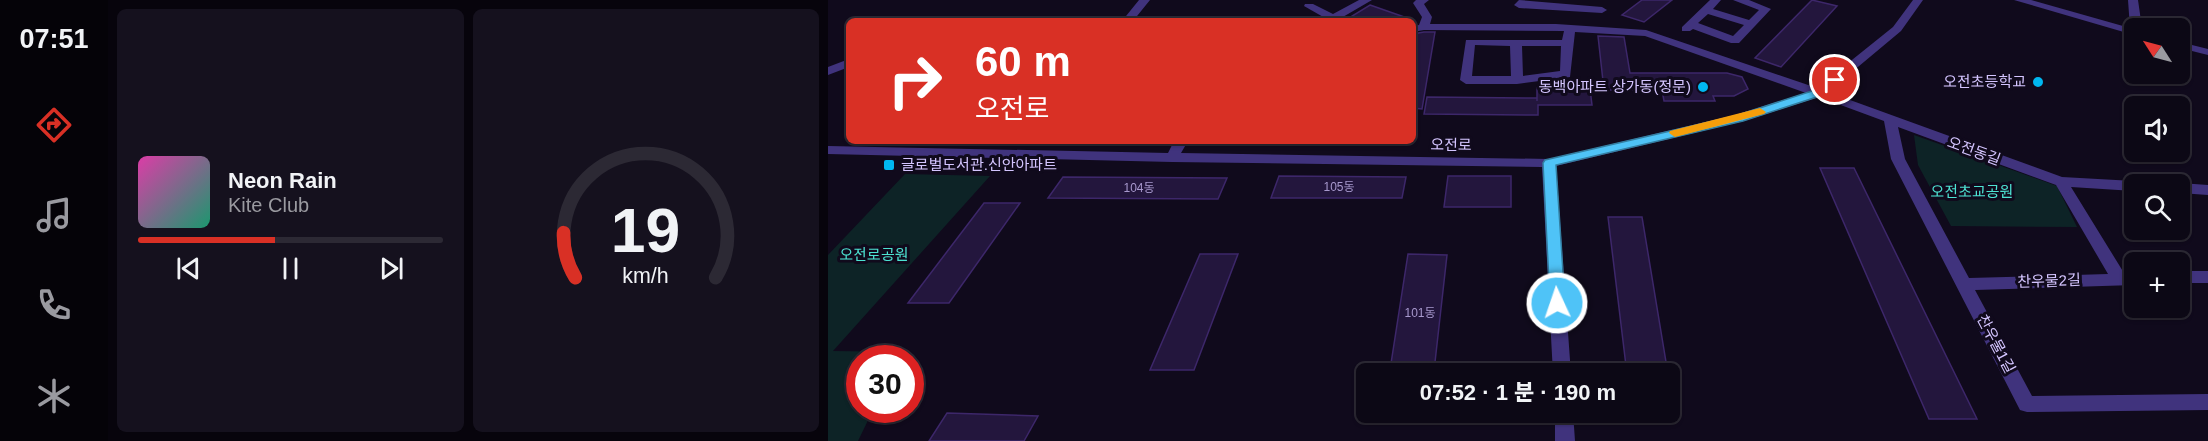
<!DOCTYPE html>
<html lang="ko">
<meta charset="utf-8">
<style>
:root{--surface:#0c0815;--page:#15111e;--text:#f1f3f6;--muted:#9a9aa0;--line:#2c2934;--accent:#d93025}
body{margin:0;font-family:Helvetica,"Noto Sans KR",sans-serif;background:var(--page);color:var(--text);height:100vh;display:flex;flex-direction:column;font-size:22px;white-space:nowrap}
*{box-sizing:border-box;margin:0}
p{font-size:20px;color:var(--muted)}
.icon{flex:none;width:33px;height:33px;fill:none;stroke:currentColor;stroke-width:2;stroke-linecap:round;stroke-linejoin:round}
.map{position:relative;flex:1;overflow:hidden}
.side{display:flex;flex-direction:column;gap:9px;padding:9px;background:#07040c;width:720px}
.side>*{flex:none}
.top-card{position:absolute;left:18px;top:18px;width:570px;height:126px;border-radius:9px;box-shadow:0 2px 4px #0004,0 0 0 2px var(--line);background:#d93025;color:#fff;overflow:hidden}
.needle{width:39px;rotate:306deg}
.fabs{position:absolute;left:1296px;top:18px;display:grid;gap:12px}
.fabs a{display:grid;place-items:center;width:66px;height:66px;border-radius:9px;background:var(--surface);box-shadow:0 2px 4px #0004,0 0 0 2px var(--line);font-size:30px}
.speed{position:absolute;left:18px;top:345px;display:flex;gap:12px;font-size:30px;font-weight:700;text-align:center}
.speed>*{display:grid;place-content:center;width:78px;height:78px;border-radius:50%;background:var(--surface);box-shadow:0 2px 4px #0004,0 0 0 2px var(--line);line-height:1}
.speed .limit{border:9px solid #d22;background:#fff;color:#111}
.pin{position:absolute;display:grid;place-items:center;width:51px;height:51px;color:#fff;margin:-26px;border:3px solid #fff;border-radius:50%;box-shadow:0 2px 6px #0007}
.me{position:absolute;width:66px;margin:-33px;rotate:357deg;stroke-linejoin:round;filter:drop-shadow(0 0 4px #0008)}
.turn{display:flex;align-items:center;gap:21px;height:126px;padding:0 30px;font-size:27px}
.turn .icon{width:78px;height:78px;stroke-width:2.5}
.turn b{display:block;font-size:42px;line-height:51px}
.side .card{flex:1;display:flex;flex-direction:column;justify-content:center;gap:9px;min-width:0;padding:0 21px;border-radius:9px;background:var(--page)}
.side .dial{align-items:center;gap:0}
.dial svg{height:156px;overflow:visible;fill:none;stroke:var(--line);stroke-width:7;stroke-linecap:round;text-anchor:middle}
.dial text{fill:var(--text);stroke:none}
.song{display:flex;align-items:center;gap:18px}
.cover{width:72px;height:72px;border-radius:9px;background:linear-gradient(135deg,hsl(320 70% 55%),hsl(160 70% 35%))}
.played{height:6px;border-radius:3px;background:linear-gradient(90deg,var(--accent) 45%,var(--line) 45%)}
.keys{display:flex;justify-content:space-around;direction:ltr}
.side .tiles{flex:1;display:grid;gap:9px;grid-template-columns:repeat(2,1fr)}
.trip{position:absolute;left:528px;top:363px;width:324px;height:60px;border-radius:9px;background:var(--surface);box-shadow:0 2px 4px #0004,0 0 0 2px var(--line);font-weight:800;line-height:60px;text-align:center}
main{display:flex;flex:1;min-height:0}
.dock{display:flex;flex-direction:column;width:108px;justify-content:space-around;align-items:center;background:#050308;color:var(--muted)}
.dock .icon{width:42px;height:42px}
.dock .on{color:var(--accent)}
.dock b{font-size:27px;color:var(--text)}
.map>svg:first-child{display:block}
.green{fill:#0d2326}
.building{fill:#23163d;stroke:#3d276a;stroke-width:1.5}
.lines{fill:none;stroke-linecap:round;stroke-linejoin:round}
.minor{fill:#40337d;fill-rule:evenodd}
.route{fill:#4fc3f7;stroke:#337fa1;stroke-width:1.5}
.slow{fill:#f59e0b}
.poi-dot{fill:#00b7f0;stroke:#100a1c;stroke-width:2}
.labels{text-anchor:middle;stroke-width:6;stroke-linejoin:round;paint-order:stroke}
.number-label{font-size:12px;fill:#a899ce}
.poi-label{font-size:15px;fill:#d4c5ff;stroke:#100a1c;text-anchor:end}
.street-label{font-size:15px;fill:#d4c5ff;stroke:#100a1c}
.park-label{font-size:15px;fill:#4de2d2;stroke:#100a1c}
</style>
<main>
<nav class="dock">
<b>07:51</b>
<svg class="icon on" aria-label="directions" viewBox="0 0 24 24"><path d="M12 3l9 9-9 9-9-9zM9 14v-3h6M13 9l2 2-2 2"/></svg>
<svg class="icon" aria-label="music" viewBox="0 0 24 24"><path d="M9 18V5l10-2v13"/><circle cx="6" cy="18" r="3"/><circle cx="16" cy="16" r="3"/></svg>
<svg class="icon" aria-label="phone" viewBox="0 0 24 24"><path d="M5 4h4l2 5-3 2q2 4 5 5l2-3 5 2v4C11 20 4 13 5 4z"/></svg>
<svg class="icon" aria-label="climate" viewBox="0 0 24 24"><path d="M12 3v18M4 7l16 10M4 17L20 7"/></svg>
</nav>
<section class="side">
<div class="tiles">
<div class="card">
<div class="song"><i class="cover"></i><div><b>Neon Rain</b><p>Kite Club</p></div></div>
<div class="played"></div>
<div class="keys"><svg class="icon" aria-label="previous" viewBox="0 0 24 24"><path d="M18 5L8 12l10 7zM5 5v14"/></svg><svg class="icon" aria-label="pause" viewBox="0 0 24 24"><path d="M8 5v14M16 5v14"/></svg><svg class="icon" aria-label="next" viewBox="0 0 24 24"><path d="M6 5l10 7-10 7zM19 5v14"/></svg></div>
</div>
<div class="card dial"><svg viewBox="0 0 100 80">
<path d="M14 69A42 42 0 1 1 86 69"/>
<path d="M14 69A42 42 0 0 1 8 46" stroke="#d93025"/>
<text x="50" y="56" font-size="32" font-weight="700">19</text>
<text x="50" y="72" font-size="11">km/h</text>
</svg></div>
</div>
</section>
<div class="map">
<svg width="1380" height="441" viewBox="0 0 1380 441">
<rect width="100%" height="100%" fill="#100a1c"/>
<path class="green" d="M1086,135L1229,186L1249,227L1123,226L1090,165Z
M77,174L162,176L5,351L83,352L79,358H32V410H45L30,441H0V255Z"/>
<path class="building" d="M814,0H844L816,22L794,15Z
M984,0L1009,6L953,67L927,58Z
M542,5L582,19L581,21H516Z
M596,32H607L594,109L585,108V34Z
M770,36L796,37L802,73H899L914,77L920,89L906,96H885L887,101H836L834,90H776Z
M709,88L762,89L764,105H710V115L596,114L599,97L709,98V101Z
M992,168H1026L1149,419H1101Z
M451,176L578,177L574,198H443Z
M620,176H683V207H616Z
M235,177L399,178L390,199L220,198Z
M156,203H192L121,303H80Z
M780,217H814L840,374H799Z
M372,254H410L366,370H322Z
M580,254L619,255L606,371L562,370Z
M119,413L210,416L196,441H101Z"/>
<g class="lines">
<path class="minor" d="M311,0H322L305,21H294Z
M531,0H544L508,21H495L497,18L476,6L477,4H485L505,14Z
M588,0H601L596,4L604,17L602,24H728L818,30L989,88L1065,27L1085,0H1095L1073,31L1000,92L1234,177L1306,181L1312,184H1306V191L1243,187L1296,273H1306V285L1147,290L1204,396L1380,394V410L1199,412L1192,410L1063,159L1056,121L991,97L916,121L728,166L743,374H725L714,167L344,162L0,154V146L340,153L346,141H360L353,153L721,159L907,115L978,93L817,36L747,32L742,77L689,84H638L632,80L638,40H734L736,31L596,30L585,32V26L591,25L594,17L585,3ZM647,45L682,46L683,76H644ZM694,46H733L732,71L695,76ZM1070,127L1228,185L1280,274L1141,278L1077,159Z
M691,0L774,7L779,10L774,13L691,8L686,5Z
M882,0H893L885,9L921,20L931,10L905,0H921L943,9L911,43H903L865,29L862,31H854V27ZM880,14L916,25L905,36L870,23Z
M1186,0H1203L1302,28L1300,0H1310L1314,28H1306V35Z
M451,17L459,21H446L447,18Z
M1352,42L1380,49V55L1352,48Z
M21,59V67L0,75V67Z
M1352,183L1380,185V195L1352,193V184H1347Z
M1352,271H1380V283H1352Z
M727,412H745L747,441H727Z"/>
</g>
<path class="route" d="M1007,77L1012,80L995,95L915,121L728,165L737,303L735,307H724L722,303L715,163L717,160L907,116L987,90Z"/>
<path class="slow" d="M932,108L938,112L936,114L847,137L841,133L842,131Z"/>
<g class="poi-dot">
<circle cx="1210" cy="82" r="6"/>
<circle cx="875" cy="87" r="6"/>
<rect x="55" y="159" width="12" height="12" rx="3"/>
</g>
<g class="labels">
<g class="number-label">
<text x="511" y="191">105동</text>
<text x="311" y="192">104동</text>
<text x="592" y="317">101동</text>
</g>
<g class="poi-label">
<text x="1198" y="87">오전초등학교</text>
<text x="863" y="92">동백아파트 상가동(정문)</text>
<text x="73" y="170" text-anchor="start">글로벌도서관.신안아파트</text>
</g>
<g class="street-label">
<text transform="translate(623 145) rotate(1)" y="5">오전로</text>
<text transform="translate(1146 151) rotate(20)" y="5">오전동길</text>
<text transform="translate(1221 281) rotate(-2)" y="5">찬우물2길</text>
<text transform="translate(1168 344) rotate(62)" y="5">찬우물1길</text>
</g>
<g class="park-label">
<text x="1144" y="197">오전초교공원</text>
<text x="46" y="260">오전로공원</text>
</g>
</g>
</svg>
<div class="fabs">
<a><svg class="needle" viewBox="-14 -14 28 28"><path d="M0-13l5 13h-10z" fill="#e53935"/><path d="M0 13l5-13h-10z" fill="#9a9aa0"/></svg></a>
<a><svg class="icon" aria-label="sound" viewBox="0 0 24 24"><path d="M4 9h4l5-4v14l-5-4H4zM17 9q2 3 0 6"/></svg></a>
<a><svg class="icon" aria-label="search" viewBox="0 0 24 24"><circle cx="10" cy="10" r="6"/><path d="M15 15l6 6"/></svg></a>
<a>+</a>
</div>
<div class="speed"><div class="limit">30</div></div>
<div class="pin" style="left:1007px;top:80px;background:#d93025"><svg class="icon" aria-label="arrive" viewBox="0 0 24 24"><path d="M6 21V4h12l-3 4 3 4H6"/></svg></div>
<svg class="me" style="left:729px;top:303px" viewBox="-20 -20 40 40"><circle r="17" fill="#4fc3f7" stroke="#fff" stroke-width="3"/><path d="M0-11L8 9 0 5-8 9z" fill="#fff"/></svg>
<div class="trip">07:52 · 1 분 · 190 m</div>
<div class="top-card">
<div class="turn"><svg class="icon" aria-label="right" viewBox="0 0 24 24"><path d="M7 20v-9h11M14 6l5 5-5 5"/></svg><div><b>60 m</b>오전로</div></div>
</div>
</div>
</main>
